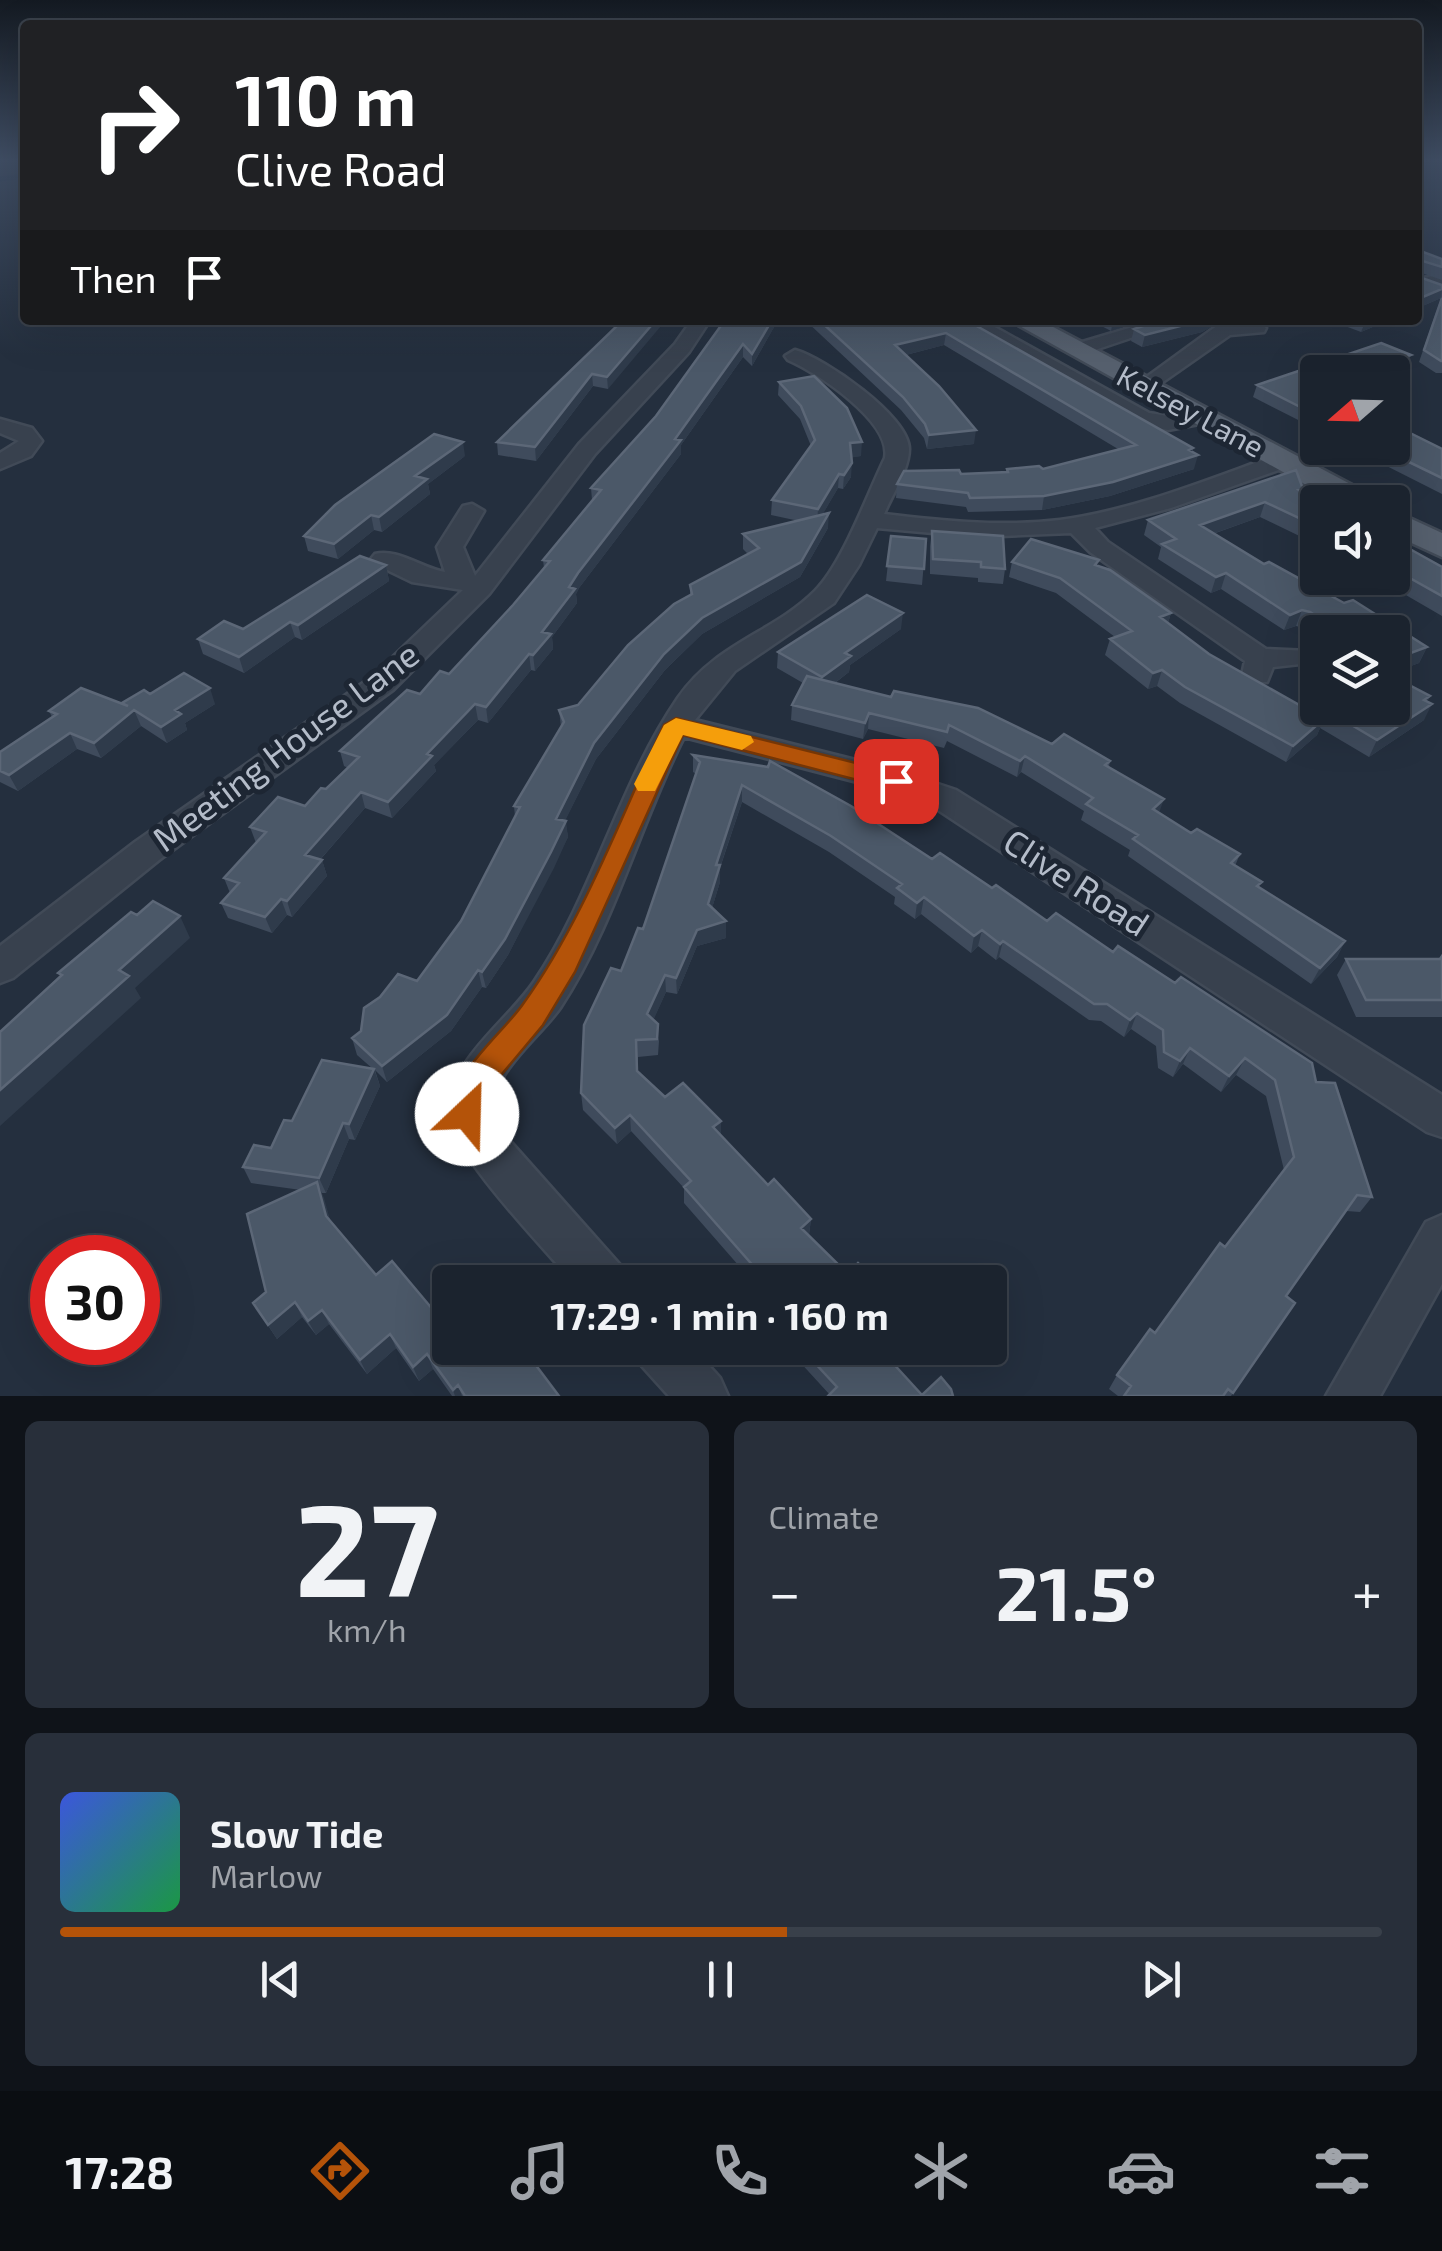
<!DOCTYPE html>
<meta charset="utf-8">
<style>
:root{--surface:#1b232e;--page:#282f3a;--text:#f1f3f6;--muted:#a0a4aa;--line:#39404a;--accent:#b45309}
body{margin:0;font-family:"Exo 2",sans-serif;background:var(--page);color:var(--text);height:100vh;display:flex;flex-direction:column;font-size:38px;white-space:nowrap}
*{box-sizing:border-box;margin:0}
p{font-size:32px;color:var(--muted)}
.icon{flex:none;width:55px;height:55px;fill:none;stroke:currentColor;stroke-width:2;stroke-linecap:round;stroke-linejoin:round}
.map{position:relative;height:1396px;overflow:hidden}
.panel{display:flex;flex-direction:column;gap:25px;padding:25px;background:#0f1319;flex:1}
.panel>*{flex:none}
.top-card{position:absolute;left:20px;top:20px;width:1402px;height:305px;border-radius:10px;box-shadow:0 10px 40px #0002,0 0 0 2px var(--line);background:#202124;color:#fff;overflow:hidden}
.needle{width:65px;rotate:250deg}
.controls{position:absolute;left:1300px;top:355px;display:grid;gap:20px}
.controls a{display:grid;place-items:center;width:110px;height:110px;border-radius:10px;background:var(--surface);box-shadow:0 10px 40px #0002,0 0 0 2px var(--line);font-size:50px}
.speed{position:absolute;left:30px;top:1235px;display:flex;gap:20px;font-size:50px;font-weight:700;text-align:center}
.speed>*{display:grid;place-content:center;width:130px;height:130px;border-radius:50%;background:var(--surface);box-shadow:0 10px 40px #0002,0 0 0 2px var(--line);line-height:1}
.speed .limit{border:15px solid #d22;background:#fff;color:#111}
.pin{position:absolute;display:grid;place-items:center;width:85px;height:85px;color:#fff;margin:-42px;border-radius:20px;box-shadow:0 5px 15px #0006}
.me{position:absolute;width:110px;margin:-55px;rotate:24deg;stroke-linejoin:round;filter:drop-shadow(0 0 8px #0008)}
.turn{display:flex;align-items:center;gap:35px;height:210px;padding:0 50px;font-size:45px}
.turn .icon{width:130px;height:130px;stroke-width:2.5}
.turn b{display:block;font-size:70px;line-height:85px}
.then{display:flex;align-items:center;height:95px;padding:0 50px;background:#0003;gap:20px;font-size:38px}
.big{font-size:75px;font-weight:700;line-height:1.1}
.panel .card{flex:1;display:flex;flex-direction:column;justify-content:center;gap:15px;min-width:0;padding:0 35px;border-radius:15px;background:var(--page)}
.panel .dial{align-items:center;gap:0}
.dial b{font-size:130px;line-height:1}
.song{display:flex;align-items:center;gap:30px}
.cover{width:120px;height:120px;border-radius:15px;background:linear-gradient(135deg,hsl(230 70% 55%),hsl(140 70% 35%))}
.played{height:10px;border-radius:5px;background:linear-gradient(90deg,var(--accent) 55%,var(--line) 55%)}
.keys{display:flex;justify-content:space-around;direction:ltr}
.heat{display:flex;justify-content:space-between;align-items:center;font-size:55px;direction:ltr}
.panel .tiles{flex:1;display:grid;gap:25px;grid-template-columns:1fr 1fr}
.card:last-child{grid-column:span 2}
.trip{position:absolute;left:432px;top:1265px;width:575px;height:100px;border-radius:10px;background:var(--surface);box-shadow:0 10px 40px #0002,0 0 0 2px var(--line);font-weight:700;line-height:100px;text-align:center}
.tab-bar{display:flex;height:160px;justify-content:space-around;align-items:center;background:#0b0e12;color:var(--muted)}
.tab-bar .icon{width:70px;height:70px}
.tab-bar .on{color:var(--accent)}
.tab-bar b{font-size:45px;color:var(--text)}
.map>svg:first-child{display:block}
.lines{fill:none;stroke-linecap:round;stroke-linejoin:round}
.stream{stroke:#17263c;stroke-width:5}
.minor-casing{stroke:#414a57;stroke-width:5}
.major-casing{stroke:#414a57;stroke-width:5}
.minor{fill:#38414e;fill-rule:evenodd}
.major{fill:#56606e;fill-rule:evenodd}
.wall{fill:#3f4b5c}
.shaded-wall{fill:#2f3b4b}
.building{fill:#4b5868;stroke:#5c6777;stroke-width:2.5}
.route{fill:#b45309;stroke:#753606;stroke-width:2.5}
.slow{fill:#f59e0b}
.labels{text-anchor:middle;stroke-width:10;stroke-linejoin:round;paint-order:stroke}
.far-street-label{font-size:30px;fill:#b4bcc9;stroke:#1d2633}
.street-label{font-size:35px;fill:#b4bcc9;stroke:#1d2633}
</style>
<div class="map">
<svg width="1442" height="1396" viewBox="0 0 1442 1396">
<rect width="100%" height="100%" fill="#242f3e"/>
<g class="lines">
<path class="stream" d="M0,179L25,176"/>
<g class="minor-casing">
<path id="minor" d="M1442,274V284L1425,288L1418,285L1419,279Z
M692,320H710L689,352L595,454L489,594L393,690L159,860L13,978L0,983V946L135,842L373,676L463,590L412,582L375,564L371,559L375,554C397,548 422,568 445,572L437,547L463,506L472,504L484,511L463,547L475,576L579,444L675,344Z
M959,320H982L1149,413L1168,416L1201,411L1212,417L1209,422L1168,430L1135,424Z
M1156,320L1178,322L1083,354L1076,356L1066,350L1069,346Z
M1257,322L1266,328L1264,332L1230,335L1150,391H1136L1133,387L1218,325Z
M795,350C824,358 909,416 909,449C909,469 892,495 884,514C942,521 1001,527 1060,520C1134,510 1204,481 1274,456H1290L1293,461L1290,466L1171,508L1095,528L1108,542L1266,649L1309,651L1313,657L1309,663L1273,667L1267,682H1247L1242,675L1245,661L1090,552L1071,533L978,537L877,528L859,565L834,603L735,671L695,720L896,770L956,790L1442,1095V1137L1427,1132L932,806L888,790L684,737C639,825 615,925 560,1008C536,1042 485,1076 493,1122L620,1265L627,1282H573C545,1249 449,1151 449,1113C449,1059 507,1022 534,982C594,893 618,786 678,698C716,643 773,633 815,591C843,563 867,495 885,458C892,422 818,373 788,360L785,356Z
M0,419L32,428L42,441L31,456L0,469V453L19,441L0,433Z
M1442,1215V1284L1380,1396H1326L1426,1222Z
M635,1348H693L720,1378L728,1396H669L642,1366Z"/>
</g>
<g class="major-casing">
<path id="major" d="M1009,320H1040L1371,495L1376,502H1337Z
M1392,510L1442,533V557L1392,534Z"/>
</g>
<use href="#minor" class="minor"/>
<use href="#major" class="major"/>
</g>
<path class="wall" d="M1418,253L1442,259V280L1419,272V277L1442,285V373H1436L1419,362L1441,298L1418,308Z
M623,320L608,389L593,386L536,461L498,455L497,442Z
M725,320H778L752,366L743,357L681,445V454L579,588L576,594L577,603L552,637L553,649L535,671L531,670L488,723L478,720L434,765L436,771L392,818L365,808L320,860H322L327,876L292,917L287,915L272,933L228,918L221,903L230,893L224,878L256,843L250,827L305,806L326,789L348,768L344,766L340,751L449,674L513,605L544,568L543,560L592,500L591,488L656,416Z
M805,320H966L1193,448L1194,469L1110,496L1042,510L968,512L966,507L896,498L897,484L961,474L1006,472L1007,469H1043L1118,449L944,345L906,355L974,444L927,449L924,438L901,410Z
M1090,320H1142L1111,331Z
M1161,320H1223L1202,332L1142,347L1131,341L1134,329Z
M1329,320H1389L1361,332Z
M1381,343L1411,355L1406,366L1390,372H1318V430L1253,397L1257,385Z
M779,382L861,456L851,457V477L843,489L838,488L822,515L828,528L800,577L702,634L665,670L596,759L565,820L568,837L508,955L486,988L482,987L451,1031L387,1082L375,1070L380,1086L355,1140L349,1139L326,1193H321L330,1220L376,1275L434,1311L559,1396H452L433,1369L419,1381L396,1348L367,1374L329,1324L316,1335L302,1317L277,1339L253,1303L266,1292L301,1190L251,1183L243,1167L271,1148L292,1121L373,1069L357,1055L352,1038L417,981L461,921L515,817L514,806L561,727L559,710L578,705L690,595V585L748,554L743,549V534L799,521L771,515L772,500L811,446L800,419L778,395Z
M1351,448L1442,449V494Z
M465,456L428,484L430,494L382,532L374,530L338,559L308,551L304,536Z
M1302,492L1318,502V545L1260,517L1213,534L1264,564L1427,647L1419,663L1392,673V632H1318V637L1304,628L1296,626L1284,630L1221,589L1211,593L1158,559L1161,547L1144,535L1148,520Z
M932,531L1005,569L1003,584L978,582V578L930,574V546Z
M891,536L926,539L922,585L886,581Z
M1392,555L1442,567V616L1392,587L1394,584L1384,578H1392Z
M1012,562L1097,566L1171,613L1168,623L1209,654L1319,716L1323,708L1430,696L1427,702L1424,720L1369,757L1320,728L1317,735L1286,762L1180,703L1157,686L1148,689L1105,655L1110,639L1115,637L1056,593L1009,577Z
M386,565L389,581L302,640L295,637L244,673L203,654L198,639L243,629Z
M901,629L850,665L849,672L835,683L1110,761L1109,767L1159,813L1191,833L1240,854L1235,866L1259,887L1345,941L1337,957L1311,984L1128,856L1130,850L1081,820L1084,811L1021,772L1017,777L947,741L944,748L868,729L863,739L791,720L792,705L803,683L777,668L778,652Z
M150,694L215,704L185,723L187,730L167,743L141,726L101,758L77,749L18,791L0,782V752L52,717L49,711L123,705Z
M693,755L932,859L992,888L1047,921L1113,952L1316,1082L1372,1197L1360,1212L1346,1211L1286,1296L1295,1303L1231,1396H1118L1109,1389L1117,1375L1155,1333L1225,1247L1284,1170L1266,1096L1236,1075L1221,1092L1183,1064L1173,1077L1158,1068L1156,1046L1131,1029L1124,1037L1101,1021L1089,1020L999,957L996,960L978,946L971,953L921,914L915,919L894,904L895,897L829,852L742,802L720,868V882L712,908L726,921V938L697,946L677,994L666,992L653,1020L659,1041L658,1055L638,1057V1072L665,1097L721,1136L768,1185L811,1219L809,1235L848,1274L878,1282H753L684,1203V1188L631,1131L617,1144L583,1110L581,1093L621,971L643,929L696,774L693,772Z
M1442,956V1017H1356L1337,975L1346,959H1440Z
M787,1348H879L922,1395L953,1396L830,1395Z"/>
<path class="shaded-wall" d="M1442,289L1441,298L1418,308V299Z
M656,320H666L608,389L607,377Z
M772,320H778L752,366V354Z
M1113,320H1142L1111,331Z
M1204,320H1223L1202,332L1142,347L1145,335Z
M1366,320H1389L1361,332Z
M946,333L944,345L894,358L895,345Z
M743,344V357L681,445V454L579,588L576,594L577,603L552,637L553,649L535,671L533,655L542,632L569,587Z
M1411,355L1406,366L1390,372H1362Z
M592,374L593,386L536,461L535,447Z
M976,430L974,444L927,449L929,435Z
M463,442L465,456L428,484L430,494L382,532L379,517L415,476Z
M862,442L861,456L849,458L850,443Z
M1193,448L1191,457L1198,455L1194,469L1110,496L1042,510L1044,496Z
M852,463L851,477L843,489L844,475Z
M839,474L838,488L817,524L818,509Z
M1265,502L1260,517L1195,540L1200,525Z
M829,513L828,528L800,577L702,634L665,670L596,759L558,835L556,819L594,743L664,654L702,618Z
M371,515L374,530L338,559L334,544Z
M386,565L389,581L302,640L298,625Z
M1226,573L1221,589L1211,593L1216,577Z
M1302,610L1296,626L1284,630L1290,615Z
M903,613L901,629L850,665L849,672L821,693L822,677L845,653Z
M1171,613L1166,629L1160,617Z
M290,622L295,637L244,673L239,657Z
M1427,647L1419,663L1392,673V660Z
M529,654L531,670L488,723L486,707Z
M1162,670L1157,686L1148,689L1153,673Z
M210,688L215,704L185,723L187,730L167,743L161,727L175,710Z
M1430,696L1423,711L1432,704L1424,720L1369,757L1377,740Z
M475,704L478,720L434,765L436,771L392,818L388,802L427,754Z
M134,710L141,726L101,758L94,743Z
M869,713L868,729L863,739L865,723Z
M1324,719L1317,735L1286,762L1293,746Z
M70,733L77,749L18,791L9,775Z
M1025,756L1021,772L1017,777L1020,761Z
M742,785V802L720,867V882L708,921V904L716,865Z
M361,792L365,808L310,871L305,855Z
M1164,799L1158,816L1153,809Z
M566,821L568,837L554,868L508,955L486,988L482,972Z
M322,860L327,876L292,917L287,901Z
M924,897L921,914L915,919L917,903Z
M281,899L287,915L272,933L265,917Z
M180,916L190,938L135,988L141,998L0,1126V1090L119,970Z
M726,921V938L697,946L677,994L676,978L697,930Z
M982,930L978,946L971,953L974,936Z
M1003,941L999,957L996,960L1000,944Z
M1345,941L1337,957L1311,984L1320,968Z
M478,970L482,987L451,1031L387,1082L382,1066Z
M665,975L666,992L649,1030L647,1014Z
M1137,1013L1131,1029L1124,1037L1130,1020Z
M1190,1048L1183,1064L1173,1077L1180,1061Z
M1245,1058L1236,1075L1221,1092L1229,1076Z
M374,1069L380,1086L355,1140L349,1124Z
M630,1115L631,1131L617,1144L615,1128Z
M721,1121V1137L713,1127Z
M343,1123L349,1139L326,1193L319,1178Z
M317,1182L324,1198L333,1231L326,1216Z
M811,1219L809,1234L800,1243L801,1228Z
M295,1302L302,1317L277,1339L268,1325Z
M322,1310L329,1324L316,1335L308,1321Z
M390,1334L396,1348L367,1374L360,1360Z
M427,1354L433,1369L419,1381L413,1367Z
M458,1385L462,1396H455L453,1390Z"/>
<path class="building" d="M1423,252L1442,259V267L1423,261L1418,264L1419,277L1442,285V289L1418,299V253Z
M1442,298V361H1441L1424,350Z
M623,320H656L607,377L592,374L535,447L497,442Z
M725,320H772L752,354L743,344L675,439L681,440L578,573L569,587L575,589L542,632L551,634L533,655L529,654L486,707L475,704L427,754L432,756L388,802L361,792L305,855L322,860L287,901L281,899L265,917L221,903L239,883L224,878L266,832L250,827L278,797L305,806L321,788L326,789L359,757L340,751L407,690L420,694L440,671L449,674L513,605L550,561L543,560L601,490L591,488L656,416Z
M819,320H966L1193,448L1189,450L1198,455L1113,482L1044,496L970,498L968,493L897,484L904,471L959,470L961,474L1008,472L1007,469L1039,466L1043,469L1136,445L946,333L895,345L939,386L976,430L929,435L925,424L903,397Z
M1161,320H1204L1145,335L1134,329Z
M1381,343L1411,355L1362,372H1318V416L1257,385Z
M814,376L847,408L862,442L850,443L852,463L844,475L839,474L818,509L772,500L815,440L801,406L779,382Z
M1392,424L1442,449V478L1380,448H1392Z
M434,434L463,442L415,476L427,479L379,517L371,515L334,544L304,536L335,505Z
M1296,470L1303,489L1299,490L1320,502H1318V527L1265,502L1200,525L1264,564L1269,562L1344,603L1353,600L1427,647L1392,660V632H1340L1310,612L1302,610L1290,615L1226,573L1216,577L1162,544L1176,539L1148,520Z
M829,513L801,562L702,618L664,654L594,743L556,819L566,821L551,852L505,939L482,972L478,970L447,1015L382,1066L352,1038L361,1031L364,1008L380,997L398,974L417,981L461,921L520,807L514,806L564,722L559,710L578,705L628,645L674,604L692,594L690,585L759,548L743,534Z
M932,531L1003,536L1005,569L981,567V562L933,559Z
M891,536L926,539L924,569L887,566Z
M1031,539L1099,560L1095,565L1110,570L1171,613L1160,617L1209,654L1324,719L1293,746L1185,687L1162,670L1153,673L1110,639L1132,631L1060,578L1012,562Z
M1408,548L1442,567V596L1399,572L1404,570L1392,563V555Z
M360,556L386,565L298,625L290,622L239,657L198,639L224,621L243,629Z
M867,595L903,613L845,653L851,656L822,677L778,652Z
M184,673L210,688L175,710L181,714L161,727L134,710L94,743L70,733L9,775L0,771V752L57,714L49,711L81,688L128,706L122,703L144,690L150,694Z
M807,676L891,697L894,691L978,708L1052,744L1064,734L1110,761L1105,765L1164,799L1153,809L1191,833L1197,829L1240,854L1231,863L1262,882L1257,886L1345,941L1320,968L1133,839L1138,835L1086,804L1093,798L1025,756L1020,761L949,725L947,732L869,713L865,723L792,705Z
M1392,676L1430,696L1424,700L1432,704L1377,740L1323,708H1392Z
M693,755L768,767L770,761L851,806L932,859L940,853L992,888L996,885L1047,921L1056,913L1113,952L1118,946L1175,983L1181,977L1312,1063L1316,1082L1335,1083L1372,1197L1357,1195L1286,1296L1295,1303L1233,1393L1228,1389L1223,1396H1124L1131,1386L1117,1375L1150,1329L1155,1333L1220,1243L1225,1247L1294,1157L1275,1080L1245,1058L1229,1076L1190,1048L1180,1061L1164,1052L1163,1030L1137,1013L1130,1020L1107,1004H1094L1003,941L1000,944L982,930L974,936L924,897L917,903L897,888L902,884L831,836L742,785L716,865H720L708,904L726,921L697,930L676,978L665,975L647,1014L658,1024L657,1039L636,1040L637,1071L665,1097L683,1083L721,1121L713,1127L768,1185L774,1179L811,1219L801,1228L848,1274L858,1263L878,1282H757L763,1277L684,1187L691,1181L630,1115L615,1128L581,1093L584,1025L611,968L621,971L638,928L643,929L700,762Z
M153,901L180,916L119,970L129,976L0,1090V1032L62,975L58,973L131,912L137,915Z
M1442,956V1000H1366L1346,959H1440Z
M322,1060L374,1069L349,1124L343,1123L319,1178L243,1167L254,1145L271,1148L284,1120L292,1121Z
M317,1182L326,1216L376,1275L392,1261L434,1311L450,1297V1348H523L559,1396H465L458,1385L453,1390L427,1354L413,1367L390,1334L360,1360L322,1310L308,1321L295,1302L268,1325L253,1303L266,1292L247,1214Z
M801,1348H879L922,1395L941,1377L951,1389L953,1396H828L837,1387Z"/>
<linearGradient id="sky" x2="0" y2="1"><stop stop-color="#141a22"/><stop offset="0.45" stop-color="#3f4d63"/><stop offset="1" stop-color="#3f4d63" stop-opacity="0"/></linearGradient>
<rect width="1442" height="355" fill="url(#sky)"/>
<path class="route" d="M676,718L896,773L909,781L896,790L683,735L575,972L543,1025L492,1086L478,1124L467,1129L455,1124C437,1084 502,1035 523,1004C583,921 620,818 664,725Z"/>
<path class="slow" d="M676,718L751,736L754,742L742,750L683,735L655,791H638L634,784L664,725Z"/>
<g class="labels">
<g class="far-street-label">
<text transform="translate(1190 412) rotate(28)" y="10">Kelsey Lane</text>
</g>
<g class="street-label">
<text transform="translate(286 747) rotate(-37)" y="12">Meeting House Lane</text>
<text transform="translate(1076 883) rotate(33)" y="12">Clive Road</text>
</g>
</g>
</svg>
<div class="controls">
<a><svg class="needle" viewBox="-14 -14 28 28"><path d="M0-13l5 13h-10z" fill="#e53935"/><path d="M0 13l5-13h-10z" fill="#a0a4aa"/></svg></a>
<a><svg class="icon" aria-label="sound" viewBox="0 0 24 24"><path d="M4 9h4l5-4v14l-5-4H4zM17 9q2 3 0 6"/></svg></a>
<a><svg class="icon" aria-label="layers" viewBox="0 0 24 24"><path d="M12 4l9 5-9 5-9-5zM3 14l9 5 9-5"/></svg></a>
</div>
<div class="speed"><div class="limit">30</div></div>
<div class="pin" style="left:896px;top:781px;background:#d93025"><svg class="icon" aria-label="arrive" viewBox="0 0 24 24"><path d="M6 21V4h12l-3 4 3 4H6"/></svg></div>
<svg class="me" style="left:467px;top:1114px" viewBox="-20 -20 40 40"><circle r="19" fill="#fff"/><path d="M0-13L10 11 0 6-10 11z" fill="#b45309"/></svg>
<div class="trip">17:29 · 1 min · 160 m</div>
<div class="top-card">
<div class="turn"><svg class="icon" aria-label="right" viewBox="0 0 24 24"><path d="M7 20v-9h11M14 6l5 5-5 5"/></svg><div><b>110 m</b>Clive Road</div></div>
<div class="then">Then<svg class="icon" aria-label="arrive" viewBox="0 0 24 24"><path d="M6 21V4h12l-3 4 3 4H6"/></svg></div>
</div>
</div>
<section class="panel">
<div class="tiles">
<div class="card dial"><b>27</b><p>km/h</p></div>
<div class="card"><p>Climate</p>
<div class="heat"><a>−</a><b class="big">21.5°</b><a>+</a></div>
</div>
<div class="card">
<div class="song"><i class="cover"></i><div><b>Slow Tide</b><p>Marlow</p></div></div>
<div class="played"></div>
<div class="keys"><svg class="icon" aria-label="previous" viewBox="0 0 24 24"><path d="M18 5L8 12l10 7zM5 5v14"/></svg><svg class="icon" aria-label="pause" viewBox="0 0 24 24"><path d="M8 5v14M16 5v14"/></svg><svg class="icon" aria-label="next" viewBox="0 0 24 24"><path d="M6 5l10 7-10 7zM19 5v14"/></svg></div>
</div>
</div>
</section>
<nav class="tab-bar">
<b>17:28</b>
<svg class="icon on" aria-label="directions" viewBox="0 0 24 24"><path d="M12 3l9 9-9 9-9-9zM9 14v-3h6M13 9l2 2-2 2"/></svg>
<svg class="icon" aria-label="music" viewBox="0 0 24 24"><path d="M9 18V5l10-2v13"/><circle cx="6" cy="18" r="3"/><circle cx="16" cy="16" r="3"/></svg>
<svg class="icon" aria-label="phone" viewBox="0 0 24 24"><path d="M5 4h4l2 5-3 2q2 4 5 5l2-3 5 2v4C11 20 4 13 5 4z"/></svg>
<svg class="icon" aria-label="climate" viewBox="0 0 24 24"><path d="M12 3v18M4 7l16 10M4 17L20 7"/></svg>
<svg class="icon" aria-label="car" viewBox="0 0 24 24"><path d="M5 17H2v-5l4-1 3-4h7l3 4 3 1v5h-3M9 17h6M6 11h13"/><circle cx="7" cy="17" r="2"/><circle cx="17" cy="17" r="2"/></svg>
<svg class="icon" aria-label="filters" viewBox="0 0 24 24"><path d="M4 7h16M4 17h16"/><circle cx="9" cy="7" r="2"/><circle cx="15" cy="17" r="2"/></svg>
</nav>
